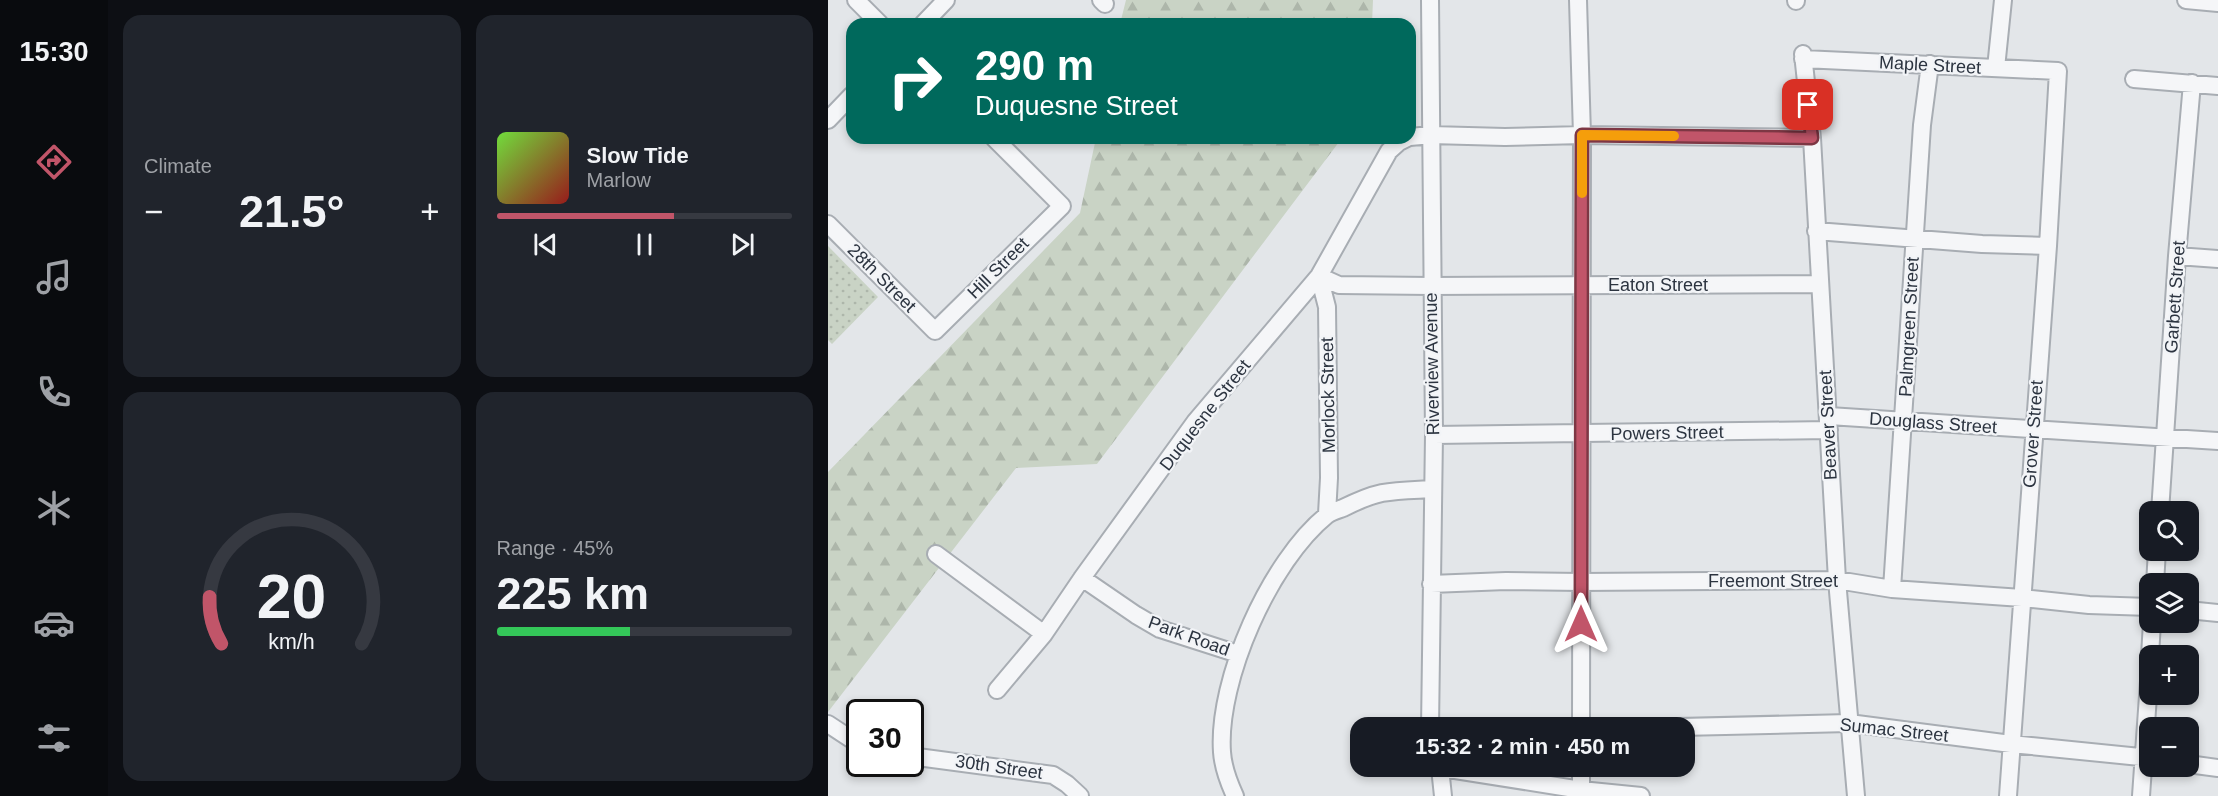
<!DOCTYPE html>
<meta charset="utf-8">
<style>
:root{--surface:#171b24;--page:#20242c;--text:#f1f3f6;--muted:#9ea1a6;--line:#363941;--accent:#c15569}
body{margin:0;font-family:Arial,sans-serif;background:var(--page);color:var(--text);height:100vh;display:flex;flex-direction:column;font-size:22px;white-space:nowrap}
*{box-sizing:border-box;margin:0}
p{font-size:20px;color:var(--muted)}
.icon{flex:none;width:33px;height:33px;fill:none;stroke:currentColor;stroke-width:2;stroke-linecap:round;stroke-linejoin:round}
.map{position:relative;flex:1;overflow:hidden}
.drawer{display:flex;flex-direction:column;gap:15px;padding:15px;background:#0d0f14;width:720px}
.drawer>*{flex:none}
.hud{position:absolute;left:18px;top:18px;width:570px;height:126px;border-radius:18px;box-shadow:0 3px 9px #0003;background:#00695c;color:#fff;overflow:hidden}
.fabs{position:absolute;left:1311px;top:501px;display:grid;gap:12px}
.fabs a{display:grid;place-items:center;width:60px;height:60px;border-radius:12px;background:var(--surface);box-shadow:0 3px 9px #0003;font-size:30px}
.speed{position:absolute;left:18px;top:699px;display:flex;gap:12px;font-size:30px;font-weight:700;text-align:center}
.speed>*{display:grid;place-content:center;width:78px;height:78px;border-radius:50%;background:var(--surface);box-shadow:0 3px 9px #0003;line-height:1}
.speed .limit{border:3px solid #111;border-radius:9px;background:#fff;color:#111}
.pin{position:absolute;display:grid;place-items:center;width:51px;height:51px;color:#fff;margin:-26px;border-radius:12px;box-shadow:0 3px 9px #0006}
.me{position:absolute;width:66px;margin:-33px;rotate:0deg;stroke-linejoin:round;filter:drop-shadow(0 0 4px #0008)}
.turn{display:flex;align-items:center;gap:21px;height:126px;padding:0 30px;font-size:27px}
.turn .icon{width:78px;height:78px;stroke-width:2.5}
.turn b{display:block;font-size:42px;line-height:51px}
.big{font-size:45px;font-weight:600;line-height:1.1}
.drawer .widget{flex:1;display:flex;flex-direction:column;justify-content:center;gap:9px;min-width:0;padding:0 21px;border-radius:18px;background:var(--page)}
.drawer .dial{align-items:center;gap:0}
.dial svg{height:156px;overflow:visible;fill:none;stroke:var(--line);stroke-width:7;stroke-linecap:round;text-anchor:middle}
.dial text{fill:var(--text);stroke:none}
.song{display:flex;align-items:center;gap:18px}
.cover{width:72px;height:72px;border-radius:9px;background:linear-gradient(135deg,hsl(100 70% 55%),hsl(0 70% 35%))}
.played{height:6px;border-radius:3px;background:linear-gradient(90deg,var(--accent) 60%,var(--line) 60%)}
.keys{display:flex;justify-content:space-around;direction:ltr}
.heat{display:flex;justify-content:space-between;align-items:center;font-size:33px;direction:ltr}
.charge{height:9px;border-radius:4px;background:linear-gradient(90deg,#34c759 45%,var(--line) 0)}
.drawer .tiles{flex:1;display:grid;gap:15px;grid-template-columns:repeat(2,1fr)}
.trip{position:absolute;left:522px;top:717px;width:345px;height:60px;border-radius:18px;background:var(--surface);box-shadow:0 3px 9px #0003;font-weight:600;line-height:60px;text-align:center}
main{display:flex;flex:1;min-height:0}
.dock{display:flex;flex-direction:column;width:108px;justify-content:space-around;align-items:center;background:#090b0e;color:var(--muted)}
.dock .icon{width:42px;height:42px}
.dock .current{color:var(--accent)}
.dock b{font-size:27px;color:var(--text)}
.map>svg:first-child{display:block}
.grass{fill:url(#grass-dots)}
.forest{fill:url(#forest-firs)}
.lines{fill:none;stroke-linecap:round;stroke-linejoin:round}
.minor-casing{stroke:#a8adb3;stroke-width:20}
.minor{stroke:#f5f6f8;stroke-width:16}
.route-casing{stroke:#7d3744;stroke-width:15}
.route{stroke:#c15569;stroke-width:10}
.slow{stroke:#f59e0b;stroke-width:10}
.labels{text-anchor:middle;stroke-width:4.5;stroke-linejoin:round;paint-order:stroke}
.street-label{font-size:18px;fill:#2c3440;stroke:#f2f4f7}
</style>
<main>
<nav class="dock">
<b>15:30</b>
<svg class="icon current" aria-label="directions" viewBox="0 0 24 24"><path d="M12 3l9 9-9 9-9-9zM9 14v-3h6M13 9l2 2-2 2"/></svg>
<svg class="icon" aria-label="music" viewBox="0 0 24 24"><path d="M9 18V5l10-2v13"/><circle cx="6" cy="18" r="3"/><circle cx="16" cy="16" r="3"/></svg>
<svg class="icon" aria-label="phone" viewBox="0 0 24 24"><path d="M5 4h4l2 5-3 2q2 4 5 5l2-3 5 2v4C11 20 4 13 5 4z"/></svg>
<svg class="icon" aria-label="climate" viewBox="0 0 24 24"><path d="M12 3v18M4 7l16 10M4 17L20 7"/></svg>
<svg class="icon" aria-label="car" viewBox="0 0 24 24"><path d="M5 17H2v-5l4-1 3-4h7l3 4 3 1v5h-3M9 17h6M6 11h13"/><circle cx="7" cy="17" r="2"/><circle cx="17" cy="17" r="2"/></svg>
<svg class="icon" aria-label="filters" viewBox="0 0 24 24"><path d="M4 7h16M4 17h16"/><circle cx="9" cy="7" r="2"/><circle cx="15" cy="17" r="2"/></svg>
</nav>
<section class="drawer">
<div class="tiles">
<div class="widget"><p>Climate</p>
<div class="heat"><a>−</a><b class="big">21.5°</b><a>+</a></div>
</div>
<div class="widget">
<div class="song"><i class="cover"></i><div><b>Slow Tide</b><p>Marlow</p></div></div>
<div class="played"></div>
<div class="keys"><svg class="icon" aria-label="previous" viewBox="0 0 24 24"><path d="M18 5L8 12l10 7zM5 5v14"/></svg><svg class="icon" aria-label="pause" viewBox="0 0 24 24"><path d="M8 5v14M16 5v14"/></svg><svg class="icon" aria-label="next" viewBox="0 0 24 24"><path d="M6 5l10 7-10 7zM19 5v14"/></svg></div>
</div>
<div class="widget dial"><svg viewBox="0 0 100 80">
<path d="M14 69A42 42 0 1 1 86 69"/>
<path d="M14 69A42 42 0 0 1 8 45" stroke="#c15569"/>
<text x="50" y="56" font-size="32" font-weight="700">20</text>
<text x="50" y="72" font-size="11">km/h</text>
</svg></div>
<div class="widget"><p>Range · 45%</p><b class="big">225 km</b><div class="charge"></div></div>
</div>
</section>
<div class="map">
<svg width="1390" height="796" viewBox="0 0 1390 796">
<defs>
<pattern id="grass-dots" width="8" height="8" patternUnits="userSpaceOnUse" patternTransform="scale(1.5)"><rect width="8" height="8" fill="#c9d3c5"/><path d="M2 2h.1M6 6h.1" fill="none" stroke="#adb6aa" stroke-width="1.8" stroke-linecap="round"/></pattern>
<pattern id="forest-firs" width="22" height="20" patternUnits="userSpaceOnUse" patternTransform="scale(1.5)"><rect width="22" height="20" fill="#c9d3c5"/><path d="M5 1l3.5 6h-7zM16 11l3.5 6h-7z" fill="#adb6aa"/></pattern>
</defs>
<rect width="100%" height="100%" fill="#e3e6e9"/>
<path class="grass" d="M0,246L50,297L4,344L0,340Z"/>
<path class="forest" d="M298,0H545L544,24H292Z
M268,138H514L269,464L188,468L0,712V472L252,213Z"/>
<g class="lines">
<g class="minor-casing">
<path id="minor" d="M28,0L52,24
M273,0L277,4
M602,0L606,435L602,728
M750,0L754,135L753,728
M968,0V1
M1358,0L1390,3
M95,24L118,0
M975,54L984,138L1009,580L1028,796
M975,59L1230,71L1220,246L1180,796
M1168,68L1175,0
M1306,79L1390,86
M0,120L24,95
M582,137L603,135L677,137L754,135L984,138
M0,224L107,331L234,206L166,138
M988,231L1154,244L1220,246
M1349,256L1390,259
M491,276L511,285L603,286L991,284
M491,276L499,307L501,478L499,514
M1001,416L1390,441
M606,435L1001,430
M1332,512L1349,256L1364,83
M108,554L216,634
M254,578L308,615L332,629L410,654
M603,584L678,581L753,582L1009,580L1064,589L1194,598L1261,605L1322,607
M1327,584L1329,550
M1064,589L1094,125L1102,64
M1360,610L1390,613
M1322,656L1324,622
M169,690L216,634L254,578L367,422L491,276L561,151L571,142L579,138
M0,724L32,745
M809,728L1021,723L1183,744L1322,758
M82,756L225,775L239,784L252,796
M1360,764L1390,768
M602,766L753,790L813,796
M753,766V790
M612,768L615,796
M407,796C401,783 395,767 394,752C389,680 442,561 499,515C503,512 510,510 515,508C527,502 540,496 554,493C570,490 588,490 604,489
M1313,796L1322,667"/>
</g>
<use href="#minor" class="minor"/>
</g>
<g class="lines">
<g class="route-casing">
<path id="route" d="M753,624L754,135L984,138L980,105"/>
</g>
<use href="#route" class="route"/>
<path class="slow" d="M754,193V135L846,136"/>
</g>
<g class="labels">
<g class="street-label">
<text transform="translate(1102 65) rotate(3)" y="6">Maple Street</text>
<text transform="translate(170 268) rotate(-45)" y="6">Hill Street</text>
<text transform="translate(54 278) rotate(45)" y="6">28th Street</text>
<text x="830" y="291">Eaton Street</text>
<text transform="translate(1347 297) rotate(-86)" y="6">Garbett Street</text>
<text transform="translate(1081 327) rotate(-87)" y="6">Palmgreen Street</text>
<text transform="translate(604 364) rotate(-91)" y="6">Riverview Avenue</text>
<text transform="translate(500 395) rotate(-91)" y="6">Morlock Street</text>
<text transform="translate(377 415) rotate(-52)" y="6">Duquesne Street</text>
<text transform="translate(1105 423) rotate(4)" y="6">Douglass Street</text>
<text transform="translate(1000 425) rotate(-93)" y="6">Beaver Street</text>
<text transform="translate(839 433) rotate(-1)" y="6">Powers Street</text>
<text transform="translate(1205 434) rotate(-86)" y="6">Grover Street</text>
<text x="945" y="587">Freemont Street</text>
<text transform="translate(361 636) rotate(20)" y="6">Park Road</text>
<text transform="translate(1066 730) rotate(6)" y="6">Sumac Street</text>
<text transform="translate(171 767) rotate(8)" y="6">30th Street</text>
</g>
</g>
</svg>
<div class="fabs">
<a><svg class="icon" aria-label="search" viewBox="0 0 24 24"><circle cx="10" cy="10" r="6"/><path d="M15 15l6 6"/></svg></a>
<a><svg class="icon" aria-label="layers" viewBox="0 0 24 24"><path d="M12 4l9 5-9 5-9-5zM3 14l9 5 9-5"/></svg></a>
<a>+</a>
<a>−</a>
</div>
<div class="speed"><div class="limit">30</div></div>
<div class="pin" style="left:980px;top:105px;background:#d93025"><svg class="icon" aria-label="arrive" viewBox="0 0 24 24"><path d="M6 21V4h12l-3 4 3 4H6"/></svg></div>
<svg class="me" style="left:753px;top:624px" viewBox="-20 -20 40 40"><path d="M0-17L14 15 0 8-14 15z" fill="#c15569" stroke="#fff" stroke-width="4"/></svg>
<div class="trip">15:32 · 2 min · 450 m</div>
<div class="hud">
<div class="turn"><svg class="icon" aria-label="right" viewBox="0 0 24 24"><path d="M7 20v-9h11M14 6l5 5-5 5"/></svg><div><b>290 m</b>Duquesne Street</div></div>
</div>
</div>
</main>
